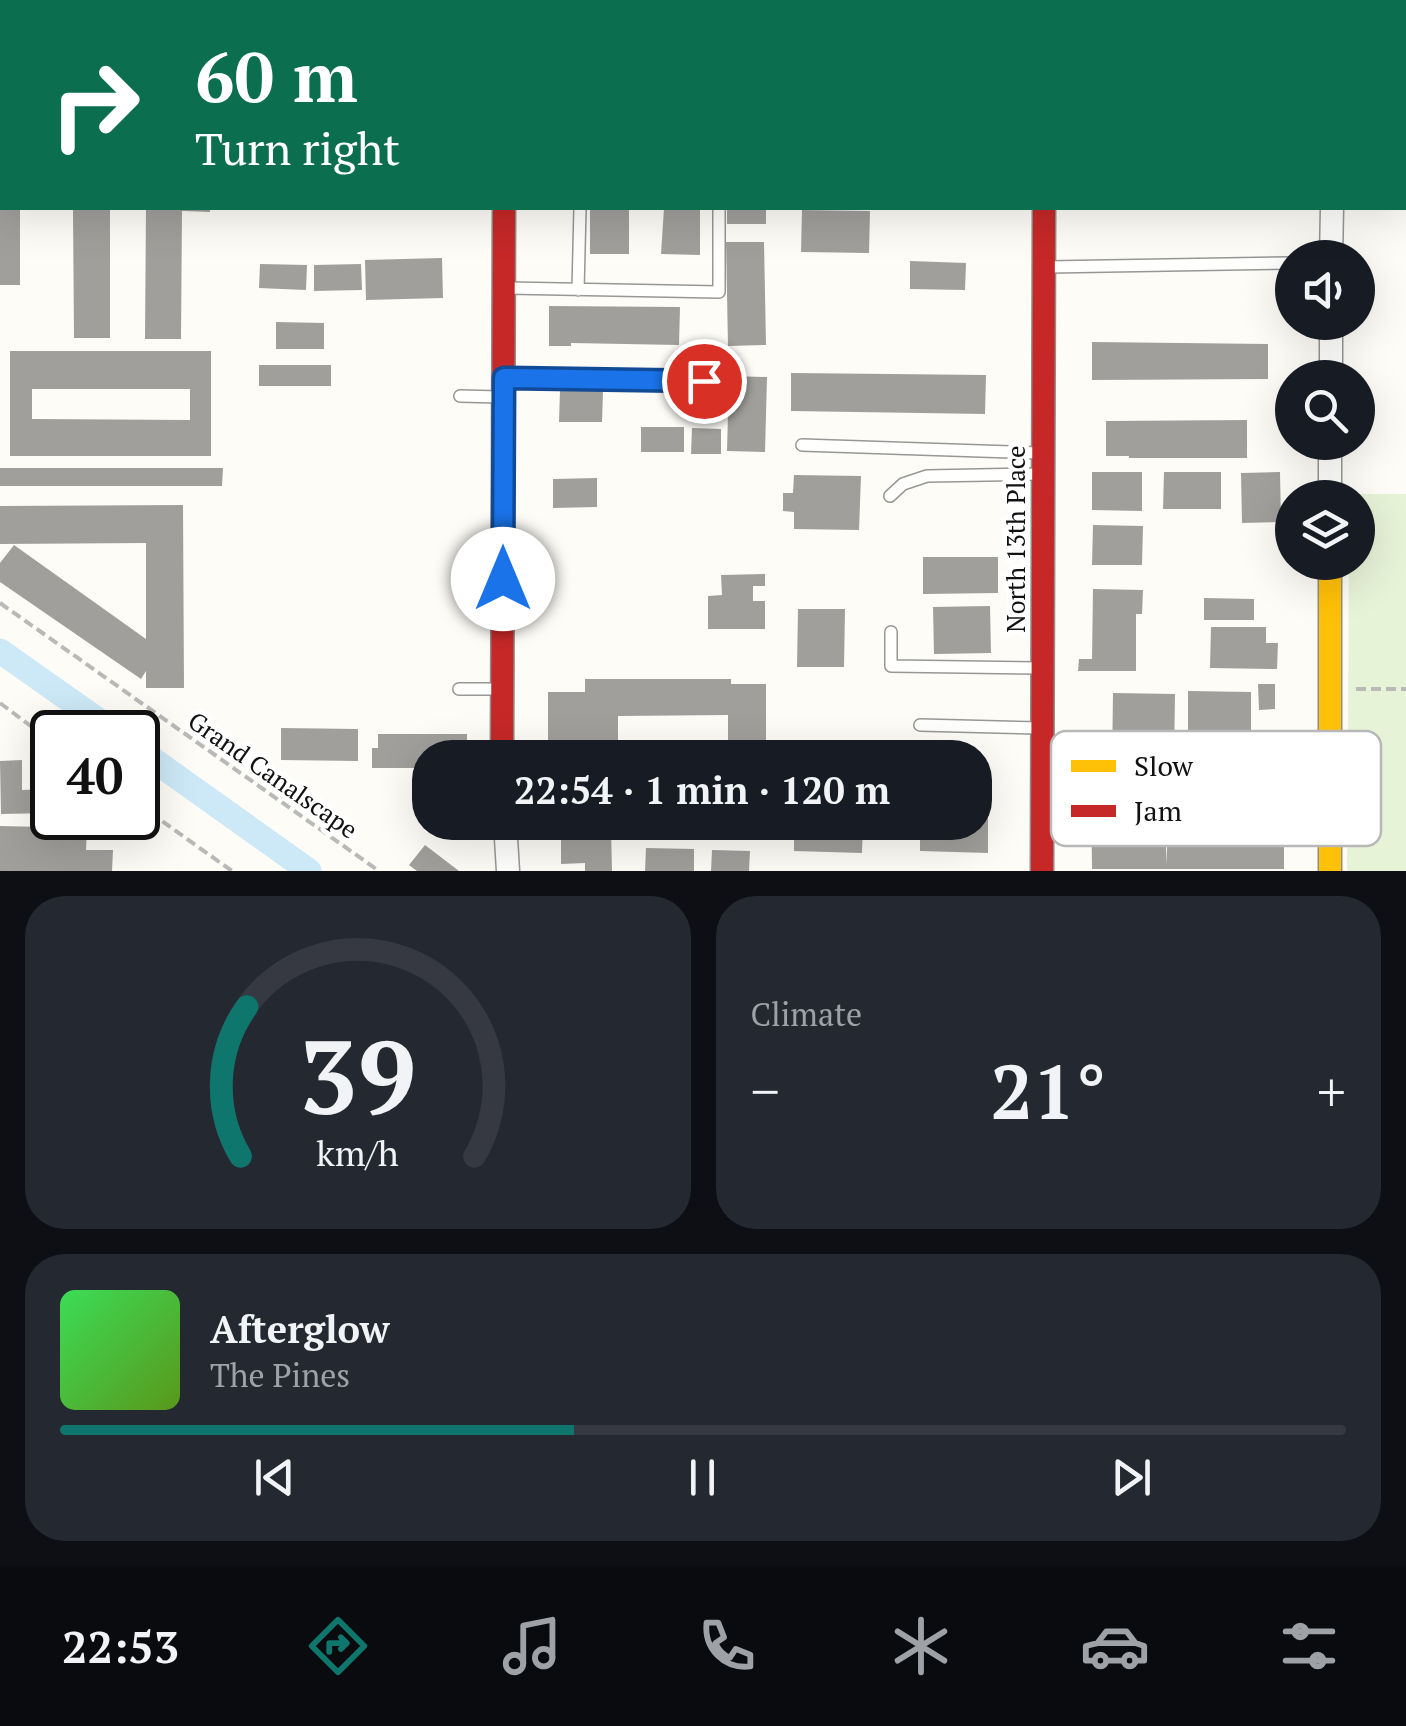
<!DOCTYPE html>
<meta charset="utf-8">
<style>
:root{--surface:#171b24;--page:#242831;--text:#f1f3f6;--muted:#9ea1a6;--line:#363941;--accent:#0f766e}
body{margin:0;font-family:"PT Serif",serif;background:var(--page);color:var(--text);height:100vh;display:flex;flex-direction:column;font-size:38px;white-space:nowrap}
*{box-sizing:border-box;margin:0}
p{font-size:32px;color:var(--muted)}
.icon{flex:none;width:55px;height:55px;fill:none;stroke:currentColor;stroke-width:2;stroke-linecap:round;stroke-linejoin:round}
.map{position:relative;height:871px;overflow:hidden}
.sheet{display:flex;flex-direction:column;gap:25px;padding:25px;background:#0d0f14;flex:1}
.sheet>*{flex:none}
.banner{position:absolute;left:0px;top:0px;width:1408px;height:210px;box-shadow:0 10px 40px #0002;background:#0b6e4f;color:#fff;overflow:hidden}
.fabs{position:absolute;left:1275px;top:240px;display:grid;gap:20px}
.fabs a{display:grid;place-items:center;width:100px;height:100px;border-radius:50%;background:var(--surface);box-shadow:0 10px 40px #0002;font-size:50px}
.speed{position:absolute;left:30px;top:710px;display:flex;gap:20px;font-size:50px;font-weight:700;text-align:center}
.speed>*{display:grid;place-content:center;width:130px;height:130px;border-radius:50%;background:var(--surface);box-shadow:0 10px 40px #0002;line-height:1}
.speed .limit{border:5px solid #111;border-radius:15px;background:#fff;color:#111}
.pin{position:absolute;display:grid;place-items:center;width:85px;height:85px;color:#fff;margin:-42px;border:5px solid #fff;border-radius:50%;box-shadow:0 2px 10px #0007}
.me{position:absolute;width:110px;margin:-55px;rotate:0deg;stroke-linejoin:round;filter:drop-shadow(0 0 8px #0008)}
.turn{display:flex;align-items:center;gap:35px;height:210px;padding:0 30px;font-size:45px}
.turn .icon{width:130px;height:130px;stroke-width:2.5}
.turn b{display:block;font-size:70px;line-height:85px}
.big{font-size:75px;font-weight:600;line-height:1.1}
.sheet .tile{flex:1;display:flex;flex-direction:column;justify-content:center;gap:15px;min-width:0;padding:0 35px;border-radius:40px;background:var(--page)}
.sheet .dial{align-items:center;gap:0}
.dial svg{height:260px;overflow:visible;fill:none;stroke:var(--line);stroke-width:7;stroke-linecap:round;text-anchor:middle}
.dial text{fill:var(--text);stroke:none}
.song{display:flex;align-items:center;gap:30px}
.cover{width:120px;height:120px;border-radius:15px;background:linear-gradient(135deg,hsl(130 70% 55%),hsl(90 70% 35%))}
.played{height:10px;border-radius:5px;background:linear-gradient(90deg,var(--accent) 40%,var(--line) 40%)}
.keys{display:flex;justify-content:space-around;direction:ltr}
.heat{display:flex;justify-content:space-between;align-items:center;font-size:55px;direction:ltr}
.sheet .tiles{flex:1;display:grid;gap:25px;grid-template-columns:1fr 1fr}
.tile:last-child{grid-column:span 2}
.trip{position:absolute;left:412px;top:740px;width:580px;height:100px;border-radius:40px;background:var(--surface);box-shadow:0 10px 40px #0002;font-weight:600;line-height:100px;text-align:center}
.tab-bar{display:flex;height:160px;justify-content:space-around;align-items:center;background:#090b0e;color:var(--muted)}
.tab-bar .icon{width:70px;height:70px}
.tab-bar .selected{color:var(--accent)}
.tab-bar b{font-size:45px;color:var(--text)}
.map>svg:first-child{display:block}
.green{fill:#e7f3d7}
.lines{fill:none;stroke-linecap:round;stroke-linejoin:round}
.canal{stroke:#cde8f7;stroke-width:25}
.building{fill:#a19f9c;fill-rule:evenodd}
.lane-casing{stroke:#979795;stroke-width:14}
.street-casing{stroke:#979795;stroke-width:25}
.slow-casing{stroke:#8e8d8b;stroke-width:25}
.jam-casing{stroke:#8e8d8b;stroke-width:25}
.path{stroke:#b9b9b8;stroke-width:4;stroke-dasharray:10 5;stroke-linecap:butt}
.lane{stroke:#fffffe;stroke-width:11}
.street{stroke:#fffffe;stroke-width:22}
.slow{stroke:#ffc107;stroke-width:22}
.jam{stroke:#c62828;stroke-width:22}
.route-casing{stroke:#114b97;stroke-width:25}
.route{stroke:#1a73e8;stroke-width:18}
.labels{text-anchor:middle;stroke-width:10;stroke-linejoin:round;paint-order:stroke}
.street-label{font-size:25px;fill:#111;stroke:#fff}
.key{fill:#fff;stroke:#b8b8b8;stroke-width:2.5}
.key-label{font-size:28px;fill:#111}
</style>
<div class="map">
<svg width="1406" height="871" viewBox="0 0 1406 871">
<rect width="100%" height="100%" fill="#fdfcf7"/>
<path class="green" d="M1349,494H1406V871H1347L1349,563L1358,562V498L1349,497Z"/>
<g class="lines">
<path class="canal" d="M0,651L115,732
M138,749L309,871"/>
</g>
<path class="building" d="M0,208H20V285H0Z
M73,208H110V338H74Z
M146,208H210V212L182,211L181,339H145Z
M590,208H629V254H590Z
M664,208H700V255L661,254Z
M727,208H766V224H727Z
M802,210L870,211L869,253L801,252Z
M726,242H764L766,345L728,346Z
M442,258L443,298L366,300L365,260Z
M910,261L966,263L965,290L910,289Z
M260,264L307,265L306,290L259,288Z
M361,264L362,290L314,291V265Z
M549,306L680,307L679,345L571,343V346H549Z
M276,322L324,323V349H276Z
M1092,342L1268,344V379L1092,380Z
M10,351H211V456H10ZM32,389H190V420L32,419Z
M259,365H331V386H259Z
M791,373L986,375L985,414L791,411Z
M729,376L767,377L765,452L727,451Z
M560,391H603L602,422H559Z
M1247,420V458H1129V456H1106V421Z
M641,427H684V452H641Z
M692,428L721,429V454H691Z
M0,468H223L222,486H0Z
M1092,472H1142V511L1092,510Z
M1164,472H1221V509H1163Z
M1280,472L1281,522L1242,523L1241,473Z
M794,475L861,476L859,530L794,529V512L783,511V493H793Z
M597,478V507L553,508V479Z
M183,505L184,688H146V671L141,679L0,582V563L14,545L146,639V543L0,544V506Z
M1093,525L1143,526L1142,565H1092Z
M923,557H998V593L923,594Z
M765,574V586H753V601H765V629H708V596L722,595L721,575Z
M1093,589L1143,590L1142,614H1136V671H1078L1079,659H1092Z
M1204,598L1254,599V620H1204Z
M990,606L991,653L934,654L933,607Z
M798,609H845L844,667H797Z
M1211,627H1266V643H1278L1277,669L1210,668Z
M585,679H731V684H766V758H728V715L618,716V741H548V692H585Z
M1258,684H1275V709L1259,710Z
M1188,691L1251,692V765L1188,764Z
M1113,693L1175,694L1174,765L1112,764Z
M281,728L358,729V761L281,760Z
M378,734H467V758H430V768H372V748H378Z
M22,760V790L52,789V813L1,814L0,761Z
M1091,794H1121L1122,834L1166,833V864L1168,832L1284,833V869H1092Z
M975,806H988V853L920,851V822H975Z
M794,822H863L862,853L794,851Z
M0,826L87,828L86,850H113L112,871H0Z
M611,829L612,871H585V863L561,864V830Z
M425,845L459,871H417L409,865Z
M646,848L694,849V871H645Z
M712,850L750,851L749,871H711Z"/>
<g class="lines">
<g class="lane-casing">
<path id="lane" d="M720,2V0
M1399,2V0
M1405,181H1406
M1048,267L1292,263
M508,288L719,292V208
M578,290L580,208
M508,378L704,381
M460,396L499,397
M802,445L1039,453
M890,496L903,484L927,476L1039,474
M891,632V666L1039,668
M459,689H499
M920,725L1041,728
M1126,794L1326,797"/>
</g>
<g class="street-casing">
<path id="street" d="M505,2V0
M1044,2V0
M1333,2V0
M1331,258L1332,208
M1331,378V322
M1330,498V442
M505,822L508,871"/>
</g>
<g class="slow-casing">
<path id="slow" d="M1330,562V871"/>
</g>
<g class="jam-casing">
<path id="jam" d="M502,758L504,208
M1042,871L1044,208"/>
</g>
<path class="path" d="M0,603L379,871
M1356,689H1406
M0,703L52,742
M138,804L232,871"/>
<use href="#lane" class="lane"/>
<use href="#street" class="street"/>
<use href="#slow" class="slow"/>
<use href="#jam" class="jam"/>
</g>
<g class="lines">
<g class="route-casing">
<path id="route" d="M503,579L504,378L704,381"/>
</g>
<use href="#route" class="route"/>
</g>
<g class="labels">
<g class="street-label">
<text transform="translate(1016 539) rotate(-90)" y="9">North 13th Place</text>
<text transform="translate(273 775) rotate(35)" y="9">Grand Canalscape</text>
</g>
</g>
<rect x="1051" y="731" width="330" height="115" rx="15" class="key"/>
<rect x="1071" y="760" width="45" height="12" fill="#ffc107"/>
<rect x="1071" y="805" width="45" height="12" fill="#c62828"/>
<g class="key-label">
<text x="1134" y="776">Slow</text>
<text x="1134" y="821">Jam</text>
</g>
</svg>
<div class="fabs">
<a><svg class="icon" aria-label="sound" viewBox="0 0 24 24"><path d="M4 9h4l5-4v14l-5-4H4zM17 9q2 3 0 6"/></svg></a>
<a><svg class="icon" aria-label="search" viewBox="0 0 24 24"><circle cx="10" cy="10" r="6"/><path d="M15 15l6 6"/></svg></a>
<a><svg class="icon" aria-label="layers" viewBox="0 0 24 24"><path d="M12 4l9 5-9 5-9-5zM3 14l9 5 9-5"/></svg></a>
</div>
<div class="speed"><div class="limit">40</div></div>
<div class="pin" style="left:704px;top:381px;background:#d93025"><svg class="icon" aria-label="arrive" viewBox="0 0 24 24"><path d="M6 21V4h12l-3 4 3 4H6"/></svg></div>
<svg class="me" style="left:503px;top:579px" viewBox="-20 -20 40 40"><circle r="19" fill="#fff"/><path d="M0-13L10 11 0 6-10 11z" fill="#1a73e8"/></svg>
<div class="trip">22:54 · 1 min · 120 m</div>
<div class="banner">
<div class="turn"><svg class="icon" aria-label="right" viewBox="0 0 24 24"><path d="M7 20v-9h11M14 6l5 5-5 5"/></svg><div><b>60 m</b>Turn right</div></div>
</div>
</div>
<section class="sheet">
<div class="tiles">
<div class="tile dial"><svg viewBox="0 0 100 80">
<path d="M14 69A42 42 0 1 1 86 69"/>
<path d="M14 69A42 42 0 0 1 16 23" stroke="#0f766e"/>
<text x="50" y="56" font-size="32" font-weight="700">39</text>
<text x="50" y="72" font-size="11">km/h</text>
</svg></div>
<div class="tile"><p>Climate</p>
<div class="heat"><a>−</a><b class="big">21°</b><a>+</a></div>
</div>
<div class="tile">
<div class="song"><i class="cover"></i><div><b>Afterglow</b><p>The Pines</p></div></div>
<div class="played"></div>
<div class="keys"><svg class="icon" aria-label="previous" viewBox="0 0 24 24"><path d="M18 5L8 12l10 7zM5 5v14"/></svg><svg class="icon" aria-label="pause" viewBox="0 0 24 24"><path d="M8 5v14M16 5v14"/></svg><svg class="icon" aria-label="next" viewBox="0 0 24 24"><path d="M6 5l10 7-10 7zM19 5v14"/></svg></div>
</div>
</div>
</section>
<nav class="tab-bar">
<b>22:53</b>
<svg class="icon selected" aria-label="directions" viewBox="0 0 24 24"><path d="M12 3l9 9-9 9-9-9zM9 14v-3h6M13 9l2 2-2 2"/></svg>
<svg class="icon" aria-label="music" viewBox="0 0 24 24"><path d="M9 18V5l10-2v13"/><circle cx="6" cy="18" r="3"/><circle cx="16" cy="16" r="3"/></svg>
<svg class="icon" aria-label="phone" viewBox="0 0 24 24"><path d="M5 4h4l2 5-3 2q2 4 5 5l2-3 5 2v4C11 20 4 13 5 4z"/></svg>
<svg class="icon" aria-label="climate" viewBox="0 0 24 24"><path d="M12 3v18M4 7l16 10M4 17L20 7"/></svg>
<svg class="icon" aria-label="car" viewBox="0 0 24 24"><path d="M5 17H2v-5l4-1 3-4h7l3 4 3 1v5h-3M9 17h6M6 11h13"/><circle cx="7" cy="17" r="2"/><circle cx="17" cy="17" r="2"/></svg>
<svg class="icon" aria-label="filters" viewBox="0 0 24 24"><path d="M4 7h16M4 17h16"/><circle cx="9" cy="7" r="2"/><circle cx="15" cy="17" r="2"/></svg>
</nav>
